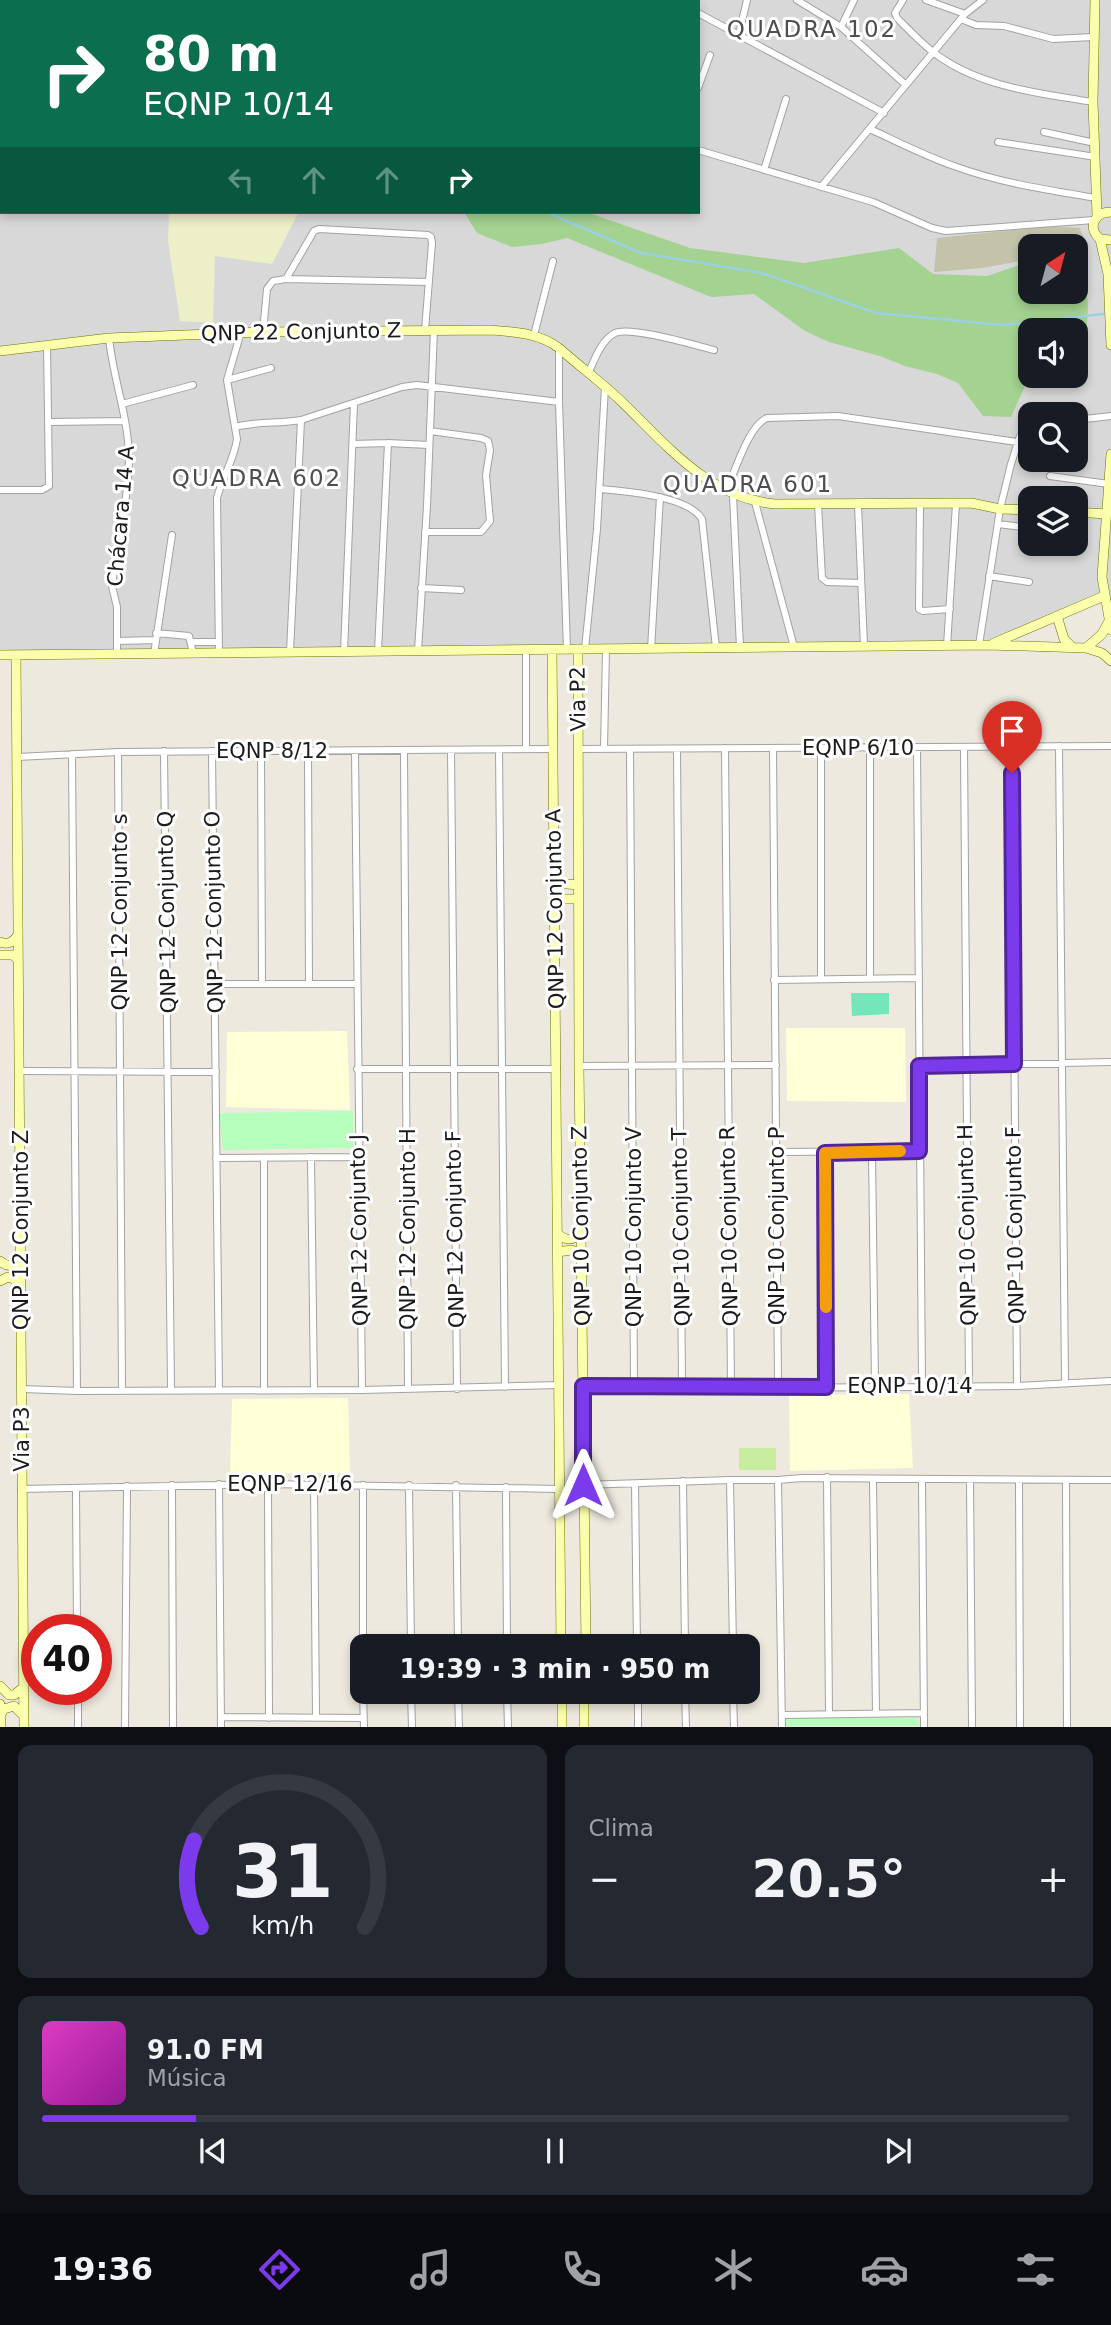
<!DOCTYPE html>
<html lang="pt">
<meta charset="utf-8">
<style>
:root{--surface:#171b24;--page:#242831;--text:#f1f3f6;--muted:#9ea1a6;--line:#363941;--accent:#7c3aed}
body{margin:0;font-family:"DejaVu Sans",sans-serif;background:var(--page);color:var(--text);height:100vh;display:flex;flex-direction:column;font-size:26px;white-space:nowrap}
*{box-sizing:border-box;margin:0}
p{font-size:23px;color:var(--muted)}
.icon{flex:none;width:38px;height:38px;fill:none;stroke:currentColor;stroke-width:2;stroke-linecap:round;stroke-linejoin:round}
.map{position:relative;height:1727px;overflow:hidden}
.panel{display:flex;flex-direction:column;gap:18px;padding:18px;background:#0d0f14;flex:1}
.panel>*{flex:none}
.hud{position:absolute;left:0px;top:0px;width:700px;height:214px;box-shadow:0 4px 10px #0003;background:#0b6e4f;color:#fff;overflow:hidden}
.needle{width:46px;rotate:36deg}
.fabs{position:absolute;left:1018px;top:234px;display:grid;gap:14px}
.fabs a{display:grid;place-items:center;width:70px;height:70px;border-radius:14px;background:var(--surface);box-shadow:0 4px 10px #0003;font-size:35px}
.speed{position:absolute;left:21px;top:1614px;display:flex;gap:14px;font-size:35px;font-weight:700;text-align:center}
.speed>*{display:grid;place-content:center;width:91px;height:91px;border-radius:50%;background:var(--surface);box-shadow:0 4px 10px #0003;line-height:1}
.speed .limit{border:10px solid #d22;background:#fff;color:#111}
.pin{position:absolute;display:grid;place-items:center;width:60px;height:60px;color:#fff;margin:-72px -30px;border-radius:50% 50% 50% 0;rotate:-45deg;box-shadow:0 0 7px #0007}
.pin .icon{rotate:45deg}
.me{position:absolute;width:77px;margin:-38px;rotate:0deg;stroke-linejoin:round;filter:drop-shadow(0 0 5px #0008)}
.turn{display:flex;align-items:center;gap:24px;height:147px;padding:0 28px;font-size:32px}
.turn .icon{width:91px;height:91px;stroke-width:2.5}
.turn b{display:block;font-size:49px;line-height:60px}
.lanes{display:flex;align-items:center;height:66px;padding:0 28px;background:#0003;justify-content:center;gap:35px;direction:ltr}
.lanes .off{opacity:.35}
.big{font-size:52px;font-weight:800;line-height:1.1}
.panel .tile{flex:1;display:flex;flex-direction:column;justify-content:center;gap:10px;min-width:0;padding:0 24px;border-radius:14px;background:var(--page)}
.panel .dial{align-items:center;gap:0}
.dial svg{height:182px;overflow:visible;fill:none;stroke:var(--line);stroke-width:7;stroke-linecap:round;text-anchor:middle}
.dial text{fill:var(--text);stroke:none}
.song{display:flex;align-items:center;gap:21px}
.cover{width:84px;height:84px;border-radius:10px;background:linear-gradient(135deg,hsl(310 70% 55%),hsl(300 70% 35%))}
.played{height:7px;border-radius:4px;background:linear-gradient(90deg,var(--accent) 15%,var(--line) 15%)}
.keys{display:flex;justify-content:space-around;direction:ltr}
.heat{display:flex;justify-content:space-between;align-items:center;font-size:38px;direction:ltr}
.panel .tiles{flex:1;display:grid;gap:18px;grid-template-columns:1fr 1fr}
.tile:last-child{grid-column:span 2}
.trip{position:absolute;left:350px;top:1634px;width:410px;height:70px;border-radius:14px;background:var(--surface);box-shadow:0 4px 10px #0003;font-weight:800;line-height:70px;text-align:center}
.tabs{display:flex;height:112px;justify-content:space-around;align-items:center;background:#090b0e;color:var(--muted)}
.tabs .icon{width:49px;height:49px}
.tabs .current{color:var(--accent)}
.tabs b{font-size:32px;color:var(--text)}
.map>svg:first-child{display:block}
.residential{fill:#d9d8d8;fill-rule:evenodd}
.education{fill:#ffffd7}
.construction{fill:#c3c3aa}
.farmland{fill:#edefc8}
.grass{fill:#c7ee9f}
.forest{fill:#a4d290}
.park{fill:#b6febb}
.pitch{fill:#75e6b9}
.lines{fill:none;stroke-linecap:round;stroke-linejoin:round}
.stream{stroke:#9bd1e1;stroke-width:2.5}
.street-casing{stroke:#a2a2a2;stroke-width:8}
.secondary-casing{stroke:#697400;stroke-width:10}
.street{stroke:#fff;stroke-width:6}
.secondary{stroke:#fbffac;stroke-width:9}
.route-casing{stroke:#51269a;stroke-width:18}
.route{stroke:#7c3aed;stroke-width:12}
.slow{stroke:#f59e0b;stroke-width:12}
.labels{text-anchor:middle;stroke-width:6;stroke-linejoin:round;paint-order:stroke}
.street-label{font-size:21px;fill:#1b1b1b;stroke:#fff}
.neighbourhood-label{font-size:23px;letter-spacing:2px;fill:#4e4e4e;stroke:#fff}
</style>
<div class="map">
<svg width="1111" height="1727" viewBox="0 0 1111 1727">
<rect width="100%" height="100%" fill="#eee9df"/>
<path class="residential" d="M0,0H1111V599L1001,646L0,655ZM2,2H698V212H2ZM1031,247H1076V292H1031ZM1031,331H1076V376H1031ZM1031,415H1076V460H1031ZM1031,499H1076V544H1031Z"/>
<path class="education" d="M786,1028H905L906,1102L787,1101Z
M347,1031L350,1110L226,1107L227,1032Z
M909,1394L913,1468L790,1471L789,1395Z
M348,1398L350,1473L230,1474L232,1399Z"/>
<path class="construction" d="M1051,226L1080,228L1083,237L1059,247H1031V258L1021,261L982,268L934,272L937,238Z"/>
<path class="farmland" d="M169,212H299L272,264L215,256L213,323L180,321L168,241Z"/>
<path class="grass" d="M739,1448H776V1470H739Z"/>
<path class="forest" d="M464,212H586L690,248L804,263L899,248L933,274L987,276L1031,261V292H1076V247H1070L1081,243L1088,305L1085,369L1076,375V331H1031V376H1038L1025,386L1011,417L983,416L958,383L937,374L905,366L880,356L829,342L805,331L754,294L711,297L567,238L542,244L512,247L477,233Z"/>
<path class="park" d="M353,1111V1148L223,1150L219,1113Z
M786,1718H918L919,1726H786Z"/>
<path class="pitch" d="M851,993H889V1014L852,1016Z"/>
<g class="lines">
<path class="stream" d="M0,89L2,90
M546,212L641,253L762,273L876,313L1003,325L1103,314"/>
<g class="street-casing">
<path id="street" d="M41,0V2
M104,0V2
M159,0L160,2
M443,0L444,2
M610,0V2
M675,0L676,2
M797,0L841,27L906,85
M903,0L895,13L897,18C908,29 920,42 933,52C978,87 1038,93 1093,102
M926,0L965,14
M315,2V0
M375,2L376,0
M554,2V0
M698,13L884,113
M961,19L976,25L1004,26L1053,39L1093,37
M841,27L854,0
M739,34L747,0
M698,88L710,55
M870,129C898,142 925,156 954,166C1000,183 1048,190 1096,198
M1044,132L1095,143
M998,142L1096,157
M698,150L873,202L932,228L946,231L1094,220
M764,170L786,99
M821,187L965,14L983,0
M286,279L314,231L319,229L428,235L431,237L432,243L425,330
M263,332L267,289L273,281L286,279L429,282
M534,335L553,261
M109,338C113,378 128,416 129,456C129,496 117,546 112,586L117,607V654
M559,348V402L567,650
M588,374C594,361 601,340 615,333C631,326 694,345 714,350
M227,380L271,368
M122,404L193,385
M1076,420L1111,416
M49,422L125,421
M235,427C257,421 279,424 301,420L402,387L417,385L559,402
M353,444L388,443L429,445
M180,472L220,484
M1050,476L1109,484
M600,489C625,491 688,496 702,519L716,648
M0,490H42L49,486L47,345
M726,491C735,472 748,426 767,418L838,416L1017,442
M733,495L740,648
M755,502L794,647
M818,504L822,578L827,582L861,583
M858,505L864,646
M920,505L919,609L923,611L950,609
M998,524L1031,528
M425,532H481L490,521L486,475L490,450L488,441L481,438L430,431
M989,576L1029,582
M421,588L461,590
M156,633L189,636L193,653
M117,641L155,640
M192,642H218
M979,645L1000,509L1011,464L1020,436L1031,429
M947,646L956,504
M585,649L597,529L605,387
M651,649L660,497
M526,650V749
M378,651L388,443
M418,651L427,506L434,330
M290,652L301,420
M344,652L354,403
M219,653L217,498C222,478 234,460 237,439L227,380L241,332
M154,654L172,535
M1012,746L1017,1386
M1059,746L1065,1382
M870,747V978
M917,747L922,1387
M964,747L969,1386
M725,748L731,1387
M773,748L778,1387
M821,748V979
M579,749L1111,746
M604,749L606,649
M630,749L634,1387
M677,749L682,1388
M308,750L309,984
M451,750L457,1389
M499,750L505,1387
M164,751L171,1390
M212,751L219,1390
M261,751L262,984
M355,751L362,1390
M404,751L408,1389
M118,752L122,1391
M72,754L77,1391
M17,757L118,752L553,749
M774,980L918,978
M215,984H357
M579,1066L776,1065
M919,1066L1111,1062
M357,1069H557
M19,1071L216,1072
M777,1152L919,1151
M872,1152L875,1386
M825,1153L826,1387
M311,1157L314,1390
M216,1158L359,1157
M264,1158V1390
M583,1386L682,1388L922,1387L1017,1386L1111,1381
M22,1389L77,1391L362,1390L559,1385
M827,1477L829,1714
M873,1479L876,1713
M730,1480L733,1647
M778,1480L782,1727
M922,1480L924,1727
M970,1480L972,1727
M1019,1480L1020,1727
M1066,1480L1067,1727
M683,1481L685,1647
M219,1484L221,1727
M268,1484L269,1718
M314,1484L316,1717
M635,1484L637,1647
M172,1485L173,1727
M363,1485V1647
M409,1485L411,1647
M456,1485L458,1647
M583,1485L730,1480H778L802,1478L1111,1480
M506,1487L507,1647
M21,1489L268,1484L559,1489
M76,1489L77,1629
M78,1689V1727
M363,1692L364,1727
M411,1692L412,1727
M458,1692L459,1727
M507,1692L508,1727
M638,1692V1727
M685,1692L686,1727
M733,1692L734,1727
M782,1715L924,1713
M221,1717L363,1718
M125,1727L127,1486"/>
</g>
<g class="secondary-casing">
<path id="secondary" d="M1095,0L1093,102L1097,215
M1111,212C1094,212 1087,228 1100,239L1111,240
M1100,239L1108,274L1111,345
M0,351L109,338L263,332L491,330C515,332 539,333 559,348C579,366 601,382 621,401C667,445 708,498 775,504L971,503L1000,509L1031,510
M1111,454L1102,577L1111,630
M1076,512L1106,514
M1057,616L1064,639L1073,648
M994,643L1104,596
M1086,648L1102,634L1109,621
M578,649L579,1066L586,1647
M552,650L561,1647
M0,655L989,645L1086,648L1102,653L1111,661
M16,655L24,1727
M555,883L579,885
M554,899H578
M0,942C9,945 13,942 18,935
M0,955H13L18,960
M557,1233C565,1241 572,1241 581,1234
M557,1252L572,1250L580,1255
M0,1261C8,1268 13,1266 21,1260
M0,1281L8,1277L14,1279L21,1288
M0,1686L9,1695H14L24,1687
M562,1692V1727
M584,1692V1727
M0,1704L1,1727
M1,1714L4,1709L14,1706L24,1716"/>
</g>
<use href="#street" class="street"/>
<use href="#secondary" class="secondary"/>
</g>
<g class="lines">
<g class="route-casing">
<path id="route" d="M583,1485V1386L826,1387L825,1153L919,1151V1066L1014,1064L1012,773"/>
</g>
<use href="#route" class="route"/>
<path class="slow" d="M826,1307L825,1153L900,1151"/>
</g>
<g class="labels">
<g class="street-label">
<text transform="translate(301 332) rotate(-1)" y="7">QNP 22 Conjunto Z</text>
<text transform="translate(121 516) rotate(-85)" y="7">Chácara 14 A</text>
<text transform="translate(578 699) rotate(-91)" y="7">Via P2</text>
<text x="858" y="755">EQNP 6/10</text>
<text x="272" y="758">EQNP 8/12</text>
<text transform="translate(555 909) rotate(-91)" y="7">QNP 12 Conjunto A</text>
<text transform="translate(120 912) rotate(-90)" y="7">QNP 12 Conjunto s</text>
<text transform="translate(167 912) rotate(-91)" y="7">QNP 12 Conjunto Q</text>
<text transform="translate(214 912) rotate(-91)" y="7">QNP 12 Conjunto O</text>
<text transform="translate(967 1225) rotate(-91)" y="7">QNP 10 Conjunto H</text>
<text transform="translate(1015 1225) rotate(-91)" y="7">QNP 10 Conjunto F</text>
<text transform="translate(581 1226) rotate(-91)" y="7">QNP 10 Conjunto Z</text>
<text transform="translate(729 1226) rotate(-91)" y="7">QNP 10 Conjunto R</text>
<text transform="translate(777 1226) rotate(-90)" y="7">QNP 10 Conjunto P</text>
<text transform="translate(634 1227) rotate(-90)" y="7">QNP 10 Conjunto V</text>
<text transform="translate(681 1227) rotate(-91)" y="7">QNP 10 Conjunto T</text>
<text transform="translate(408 1229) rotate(-90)" y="7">QNP 12 Conjunto H</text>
<text transform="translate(455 1229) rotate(-91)" y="7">QNP 12 Conjunto F</text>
<text transform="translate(21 1230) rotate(-90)" y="7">QNP 12 Conjunto Z</text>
<text transform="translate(359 1230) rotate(-91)" y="7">QNP 12 Conjunto J</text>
<text x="910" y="1393">EQNP 10/14</text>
<text transform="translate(22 1439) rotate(-90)" y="7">Via P3</text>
<text x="290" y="1491">EQNP 12/16</text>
</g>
<g class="neighbourhood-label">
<text x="812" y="37">QUADRA 102</text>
<text x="257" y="486">QUADRA 602</text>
<text x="748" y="492">QUADRA 601</text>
</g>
</g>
</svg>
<div class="fabs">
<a><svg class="needle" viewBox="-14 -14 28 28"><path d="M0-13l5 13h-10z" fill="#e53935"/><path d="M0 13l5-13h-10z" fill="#9ea1a6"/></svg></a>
<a><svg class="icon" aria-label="sound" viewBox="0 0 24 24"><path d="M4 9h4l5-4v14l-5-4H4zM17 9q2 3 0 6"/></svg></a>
<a><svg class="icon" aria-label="search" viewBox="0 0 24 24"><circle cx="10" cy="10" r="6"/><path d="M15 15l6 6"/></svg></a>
<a><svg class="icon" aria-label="layers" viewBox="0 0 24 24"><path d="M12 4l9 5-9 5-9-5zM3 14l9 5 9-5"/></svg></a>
</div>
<div class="speed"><div class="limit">40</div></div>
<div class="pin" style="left:1012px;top:773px;background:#d93025"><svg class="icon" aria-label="arrive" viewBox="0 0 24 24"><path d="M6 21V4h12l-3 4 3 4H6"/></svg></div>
<svg class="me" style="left:583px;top:1485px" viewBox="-20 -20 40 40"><path d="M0-17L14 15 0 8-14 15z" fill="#7c3aed" stroke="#fff" stroke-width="4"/></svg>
<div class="trip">19:39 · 3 min · 950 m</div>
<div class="hud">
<div class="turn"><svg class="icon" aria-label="right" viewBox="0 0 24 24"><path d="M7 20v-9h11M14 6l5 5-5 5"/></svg><div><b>80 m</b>EQNP 10/14</div></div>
<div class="lanes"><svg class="icon off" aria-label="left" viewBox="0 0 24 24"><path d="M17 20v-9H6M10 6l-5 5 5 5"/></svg><svg class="icon off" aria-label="ahead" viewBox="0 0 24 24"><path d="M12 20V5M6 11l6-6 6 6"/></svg><svg class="icon off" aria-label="ahead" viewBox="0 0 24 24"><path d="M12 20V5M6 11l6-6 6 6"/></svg><svg class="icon" aria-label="right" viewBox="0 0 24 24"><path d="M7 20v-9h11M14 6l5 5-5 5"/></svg></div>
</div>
</div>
<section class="panel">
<div class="tiles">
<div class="tile dial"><svg viewBox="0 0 100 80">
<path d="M14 69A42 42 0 1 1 86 69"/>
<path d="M14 69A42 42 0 0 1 11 31" stroke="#7c3aed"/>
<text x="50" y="56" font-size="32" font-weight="700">31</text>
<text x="50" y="72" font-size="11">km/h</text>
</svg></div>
<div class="tile"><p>Clima</p>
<div class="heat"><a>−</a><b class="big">20.5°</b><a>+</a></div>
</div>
<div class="tile">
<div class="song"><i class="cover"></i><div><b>91.0 FM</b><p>Música</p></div></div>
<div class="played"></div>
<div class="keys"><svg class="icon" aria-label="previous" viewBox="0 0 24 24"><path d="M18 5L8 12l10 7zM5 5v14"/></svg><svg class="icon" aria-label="pause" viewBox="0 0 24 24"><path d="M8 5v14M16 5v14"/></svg><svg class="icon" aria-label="next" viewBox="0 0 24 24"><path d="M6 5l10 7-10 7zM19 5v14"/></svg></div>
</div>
</div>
</section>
<nav class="tabs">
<b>19:36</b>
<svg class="icon current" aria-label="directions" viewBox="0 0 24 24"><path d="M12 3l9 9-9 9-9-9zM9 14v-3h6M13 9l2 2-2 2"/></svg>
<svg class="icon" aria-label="music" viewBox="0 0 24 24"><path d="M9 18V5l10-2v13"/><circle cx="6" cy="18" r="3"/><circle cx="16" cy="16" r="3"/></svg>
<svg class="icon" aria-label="phone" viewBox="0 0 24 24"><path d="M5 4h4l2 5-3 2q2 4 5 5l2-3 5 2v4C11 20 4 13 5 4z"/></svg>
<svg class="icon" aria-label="climate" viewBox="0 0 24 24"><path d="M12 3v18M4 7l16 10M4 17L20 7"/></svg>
<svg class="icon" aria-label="car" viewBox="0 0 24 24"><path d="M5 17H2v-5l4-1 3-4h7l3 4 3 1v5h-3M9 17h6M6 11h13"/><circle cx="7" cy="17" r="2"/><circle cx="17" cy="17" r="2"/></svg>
<svg class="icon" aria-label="filters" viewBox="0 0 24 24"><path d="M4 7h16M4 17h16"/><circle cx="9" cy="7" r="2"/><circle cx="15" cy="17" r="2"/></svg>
</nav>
